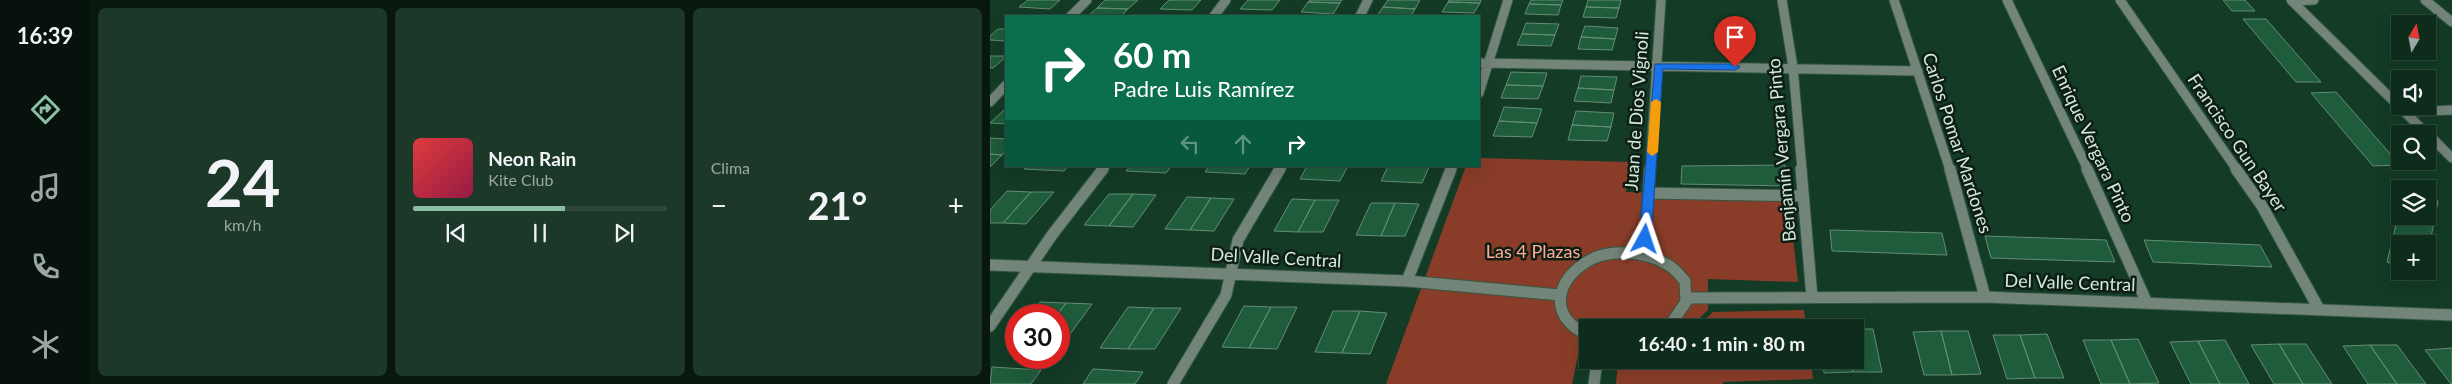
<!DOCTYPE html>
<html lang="es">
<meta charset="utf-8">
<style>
:root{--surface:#0e2c1c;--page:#1c3829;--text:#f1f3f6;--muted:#9ba7a3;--line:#2e483b;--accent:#8abfa5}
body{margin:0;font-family:Lato,sans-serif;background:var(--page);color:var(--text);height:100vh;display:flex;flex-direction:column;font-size:19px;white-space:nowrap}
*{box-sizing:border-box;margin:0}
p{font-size:16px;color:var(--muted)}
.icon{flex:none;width:28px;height:28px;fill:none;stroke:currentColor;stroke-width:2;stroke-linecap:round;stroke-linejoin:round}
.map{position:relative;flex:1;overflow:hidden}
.details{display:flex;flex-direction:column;gap:8px;padding:8px;background:#08180f;width:900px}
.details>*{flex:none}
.top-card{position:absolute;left:15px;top:15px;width:475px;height:152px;border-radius:0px;box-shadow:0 5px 20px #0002,0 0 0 1px var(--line);background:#0b6e4f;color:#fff;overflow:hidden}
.needle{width:32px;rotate:10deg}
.buttons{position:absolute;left:1401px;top:15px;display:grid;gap:10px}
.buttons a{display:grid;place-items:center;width:45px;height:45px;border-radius:0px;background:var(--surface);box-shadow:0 5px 20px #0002,0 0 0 1px var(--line);font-size:25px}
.speed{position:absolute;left:15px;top:304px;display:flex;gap:10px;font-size:25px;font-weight:700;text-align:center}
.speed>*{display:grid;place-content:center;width:65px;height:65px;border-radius:50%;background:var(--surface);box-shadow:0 5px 20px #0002,0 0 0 1px var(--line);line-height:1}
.speed .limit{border:8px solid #d22;background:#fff;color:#111}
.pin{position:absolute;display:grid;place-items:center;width:42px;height:42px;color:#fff;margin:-51px -21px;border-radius:50% 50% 50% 0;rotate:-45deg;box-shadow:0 0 5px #0007}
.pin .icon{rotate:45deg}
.me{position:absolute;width:55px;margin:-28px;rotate:5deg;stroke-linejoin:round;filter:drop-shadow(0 0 4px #0008)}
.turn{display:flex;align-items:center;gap:18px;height:105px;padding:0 25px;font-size:22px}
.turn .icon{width:65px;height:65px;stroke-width:2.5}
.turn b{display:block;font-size:35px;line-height:42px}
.lanes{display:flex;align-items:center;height:48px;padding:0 25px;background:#0003;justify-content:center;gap:25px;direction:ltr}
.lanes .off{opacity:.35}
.big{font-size:38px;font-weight:700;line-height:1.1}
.details .widget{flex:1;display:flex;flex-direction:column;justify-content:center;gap:8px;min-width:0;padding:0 18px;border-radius:8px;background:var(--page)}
.details .dial{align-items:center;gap:0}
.dial b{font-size:65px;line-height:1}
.song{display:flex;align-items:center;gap:15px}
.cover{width:60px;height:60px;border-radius:8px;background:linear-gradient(135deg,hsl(0 70% 55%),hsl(340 70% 35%))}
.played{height:5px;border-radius:2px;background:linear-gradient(90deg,var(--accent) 60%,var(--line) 60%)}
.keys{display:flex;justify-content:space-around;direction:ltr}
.heat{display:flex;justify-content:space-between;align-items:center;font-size:28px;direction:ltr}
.details .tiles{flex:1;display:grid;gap:8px;grid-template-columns:repeat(3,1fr)}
.trip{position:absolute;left:589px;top:319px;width:285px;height:50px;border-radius:0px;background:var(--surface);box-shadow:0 5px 20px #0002,0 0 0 1px var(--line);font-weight:700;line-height:50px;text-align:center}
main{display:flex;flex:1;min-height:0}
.tabs{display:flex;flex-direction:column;width:90px;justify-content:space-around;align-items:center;background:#06120b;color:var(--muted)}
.tabs .icon{width:35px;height:35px}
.tabs .current{color:var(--accent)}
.tabs b{font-size:22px;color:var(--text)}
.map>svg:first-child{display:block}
.green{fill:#893d28}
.building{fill:#1e5c3b;stroke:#658d74}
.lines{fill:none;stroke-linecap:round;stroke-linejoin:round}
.minor-far1-casing{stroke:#325742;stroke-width:11}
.minor-casing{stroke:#325742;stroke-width:13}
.tertiary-casing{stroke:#325742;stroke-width:11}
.minor-far1{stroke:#738479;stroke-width:9}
.minor{stroke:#738479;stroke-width:11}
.tertiary{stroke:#738479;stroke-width:9}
.route{fill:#1a73e8;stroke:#114b97}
.slow{fill:#f59e0b}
.labels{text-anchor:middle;stroke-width:5;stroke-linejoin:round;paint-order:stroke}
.street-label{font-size:18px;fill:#d3e9db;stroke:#0e1e14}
.park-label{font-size:18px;fill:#ffad96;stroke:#0e1e14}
</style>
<main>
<nav class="tabs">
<b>16:39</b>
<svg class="icon current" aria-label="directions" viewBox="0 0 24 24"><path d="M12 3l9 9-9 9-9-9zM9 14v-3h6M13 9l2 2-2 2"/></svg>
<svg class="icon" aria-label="music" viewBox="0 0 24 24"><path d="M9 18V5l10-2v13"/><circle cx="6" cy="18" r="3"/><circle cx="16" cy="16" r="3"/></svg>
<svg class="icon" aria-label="phone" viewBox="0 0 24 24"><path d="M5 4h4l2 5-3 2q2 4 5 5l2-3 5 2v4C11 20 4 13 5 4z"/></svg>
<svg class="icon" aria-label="climate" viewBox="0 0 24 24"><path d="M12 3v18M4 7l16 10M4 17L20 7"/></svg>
</nav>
<section class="details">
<div class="tiles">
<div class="widget dial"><b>24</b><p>km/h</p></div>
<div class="widget">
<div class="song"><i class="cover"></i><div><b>Neon Rain</b><p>Kite Club</p></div></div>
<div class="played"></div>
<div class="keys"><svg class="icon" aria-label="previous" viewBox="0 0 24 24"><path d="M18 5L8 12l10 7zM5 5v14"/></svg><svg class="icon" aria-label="pause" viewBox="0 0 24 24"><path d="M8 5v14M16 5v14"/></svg><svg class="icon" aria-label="next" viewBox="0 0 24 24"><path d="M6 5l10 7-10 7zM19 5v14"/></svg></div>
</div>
<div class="widget"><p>Clima</p>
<div class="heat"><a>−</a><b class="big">21°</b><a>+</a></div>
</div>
</div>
</section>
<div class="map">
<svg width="1462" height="384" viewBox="0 0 1462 384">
<rect width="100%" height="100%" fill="#133b25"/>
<path class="green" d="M489,158L641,162L636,192L798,195L808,282L718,279V310L700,327L598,328L597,350H589L582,384H396L476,166H489Z
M814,310L816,327H707L723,312Z
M628,360H821L823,379L733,382V384H626Z"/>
<path class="building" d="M38,0H70L60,9L29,7Z
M115,0H148L138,9L107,8Z
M179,0H211L202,10L170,9Z
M258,0H290L282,10L250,9Z
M320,0H352L350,3L318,2Z
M398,0H430L425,9L393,7Z
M459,0H491L490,3L458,2Z
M541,0H573L571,5L539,4Z
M598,0H631L629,8L596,7Z
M1233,0H1255L1265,11H1242Z
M318,2L350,3L343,14L311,12Z
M458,2L490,3L484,13L452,12Z
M539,4L571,5L568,15L535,14Z
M393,7L425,9L421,16H387Z
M596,7L629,8L626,18L593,17Z
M107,8L138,9L131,16H98Z
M1253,19H1276L1331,82H1306Z
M536,23L569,24L565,35L532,34Z
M595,26L628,28L625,39L591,37Z
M8,29H16V41L0,40V36Z
M532,34L565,35L561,46L527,45Z
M591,37L625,39L622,50L588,49Z
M0,56H16V57L3,68H0Z
M521,72L557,73L553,86L516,85Z
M591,76L627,77L624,90L588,88Z
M516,85L553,86L548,99L511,98Z
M588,88L624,90L621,103L584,101Z
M1346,92L1410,165L1383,166L1321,93Z
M514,107L552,109L547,123L509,121Z
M15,109L16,124L0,123Z
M586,111L624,113L621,127L582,125Z
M509,121L547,123L542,137L503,136Z
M582,125L621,127L617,141L578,140Z
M0,138L16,139V151L12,155L0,154Z
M0,154L12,155L0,167Z
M795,165L797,186L691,184L692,166Z
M37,166H78L74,171L34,169Z
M140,166H181L176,173L136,171Z
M219,166H260L255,174L215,172Z
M317,166H358L350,181L310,179Z
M398,166H430L439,167L432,183L391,181Z
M17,191L41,192L13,223H0V210Z
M41,192H64L36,224L13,223Z
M119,194H143L119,226L94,225Z
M143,194L166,195L143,227L119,226Z
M197,197L221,198L200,230L175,229Z
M1438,197L1448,201L1438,253V244H1410V267L1397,262L1410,208V216H1438Z
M221,198L244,199L224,231L200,230Z
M302,199L325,200L308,232L284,231Z
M325,200H349L333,232H308Z
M381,203H405L391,236L366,235Z
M405,203L429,204L415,236H391Z
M840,230L952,233L957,255L842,251Z
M995,236L1116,240L1125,262L1001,258Z
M1154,240L1270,245L1282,267L1163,262Z
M50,302L76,303L67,315H40Z
M76,303L102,304L73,344H69L67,315Z
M254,306L281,307L259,348L232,347Z
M138,307L164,308L138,349L110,348Z
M281,307H307L287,349L259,348Z
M164,308H191L165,349H138Z
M343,311H370L352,353L325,352Z
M370,311L397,313L380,354L352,353Z
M865,329H883L892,372H863L861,360H865Z
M951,331L962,375H934L923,332Z
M951,331H978L991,374L962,375Z
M1057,334L1074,378H1045L1030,335Z
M1003,335H1030L1045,378L1017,379Z
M1148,339L1169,383L1140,384L1121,340Z
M1093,340H1121L1140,384H1111Z
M1235,340L1259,384H1230L1208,341Z
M1208,341L1230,384H1201L1180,342Z
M1289,344L1313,384H1284L1261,345Z
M1289,344H1316L1342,384H1313Z
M1380,345L1407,384H1378L1353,346Z
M1380,345H1407L1436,384H1407Z
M1462,348V384H1461L1435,350Z
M833,360H861L863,372L834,373Z
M2,367L51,370L41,384H0Z
M103,369L153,372L145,384H93Z"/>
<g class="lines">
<g class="minor-far1-casing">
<path id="minor-far1" d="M792,0L803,67L812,170
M904,0L960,170
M1017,0L1098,170
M1130,0L1247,170
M1435,0L1462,22
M1302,1L1324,0
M81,16L97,0
M224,16L236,0
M370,16L378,0
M489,63L928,71
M489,93L518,0
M0,102L16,85
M1415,112L1462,110
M112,170L115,166
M290,170L292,166
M460,170L462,166
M660,170L671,0"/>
</g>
<g class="minor-casing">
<path id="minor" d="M811,169L822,297
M960,169L995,297
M1097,169L1157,303
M1246,169L1272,206L1329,309
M659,193L812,196
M654,255L660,169
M0,265L417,281L570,295
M417,281L461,169
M697,298L995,297L1462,315
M0,326L62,235L113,169
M598,335C557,317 565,279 600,260C622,248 658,252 678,265C685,268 690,276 695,281L696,302L678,328
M183,384L236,295L248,240L290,169
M604,384L607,360"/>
</g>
<g class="tertiary-casing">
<path id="tertiary" d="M1301,0L1437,134
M1438,134L1462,158"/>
</g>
<use href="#minor-far1" class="minor-far1"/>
<use href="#minor" class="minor"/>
<use href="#tertiary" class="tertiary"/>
</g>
<path class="route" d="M665,64H745L750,67L745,70L673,69L661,239L655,244L649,239Z"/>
<path class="slow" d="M666,99L671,102L668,152L662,156L657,152L661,102Z"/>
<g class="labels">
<g class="street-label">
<text transform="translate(647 111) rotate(-86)" y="6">Juan de Dios Vignoli</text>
<text transform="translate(967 143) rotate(72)" y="6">Carlos Pomar Mardones</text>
<text transform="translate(1247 143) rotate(56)" y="6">Francisco Gun Bayer</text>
<text transform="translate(1103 144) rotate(65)" y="6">Enrique Vergara Pinto</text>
<text transform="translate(792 150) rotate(-95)" y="6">Benjamín Vergara Pinto</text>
<text transform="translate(286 258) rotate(3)" y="6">Del Valle Central</text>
<text transform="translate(1080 283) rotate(2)" y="6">Del Valle Central</text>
</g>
<g class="park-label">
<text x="543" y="258">Las 4 Plazas</text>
</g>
</g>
</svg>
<div class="buttons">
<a><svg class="needle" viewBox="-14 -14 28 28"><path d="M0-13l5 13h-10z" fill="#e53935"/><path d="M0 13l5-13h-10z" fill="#9ba7a3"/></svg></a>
<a><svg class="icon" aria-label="sound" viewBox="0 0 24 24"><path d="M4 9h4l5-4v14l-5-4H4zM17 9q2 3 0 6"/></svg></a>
<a><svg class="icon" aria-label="search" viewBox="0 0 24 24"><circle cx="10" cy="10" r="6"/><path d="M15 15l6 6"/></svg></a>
<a><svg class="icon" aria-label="layers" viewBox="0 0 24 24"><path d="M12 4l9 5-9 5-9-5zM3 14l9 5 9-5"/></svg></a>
<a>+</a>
</div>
<div class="speed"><div class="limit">30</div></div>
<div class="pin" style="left:745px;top:67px;background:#d93025"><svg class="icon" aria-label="arrive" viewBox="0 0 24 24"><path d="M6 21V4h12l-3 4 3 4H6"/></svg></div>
<svg class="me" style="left:655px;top:239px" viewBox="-20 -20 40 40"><path d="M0-17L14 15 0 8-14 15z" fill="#1a73e8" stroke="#fff" stroke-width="4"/></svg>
<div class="trip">16:40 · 1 min · 80 m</div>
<div class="top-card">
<div class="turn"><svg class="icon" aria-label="right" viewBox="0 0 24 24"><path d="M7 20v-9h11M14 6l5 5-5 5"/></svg><div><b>60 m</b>Padre Luis Ramírez</div></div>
<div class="lanes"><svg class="icon off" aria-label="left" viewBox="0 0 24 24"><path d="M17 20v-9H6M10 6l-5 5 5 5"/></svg><svg class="icon off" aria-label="ahead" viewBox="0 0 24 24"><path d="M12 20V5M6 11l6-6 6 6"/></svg><svg class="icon" aria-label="right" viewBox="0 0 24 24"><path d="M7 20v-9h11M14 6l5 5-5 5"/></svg></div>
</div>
</div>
</main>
